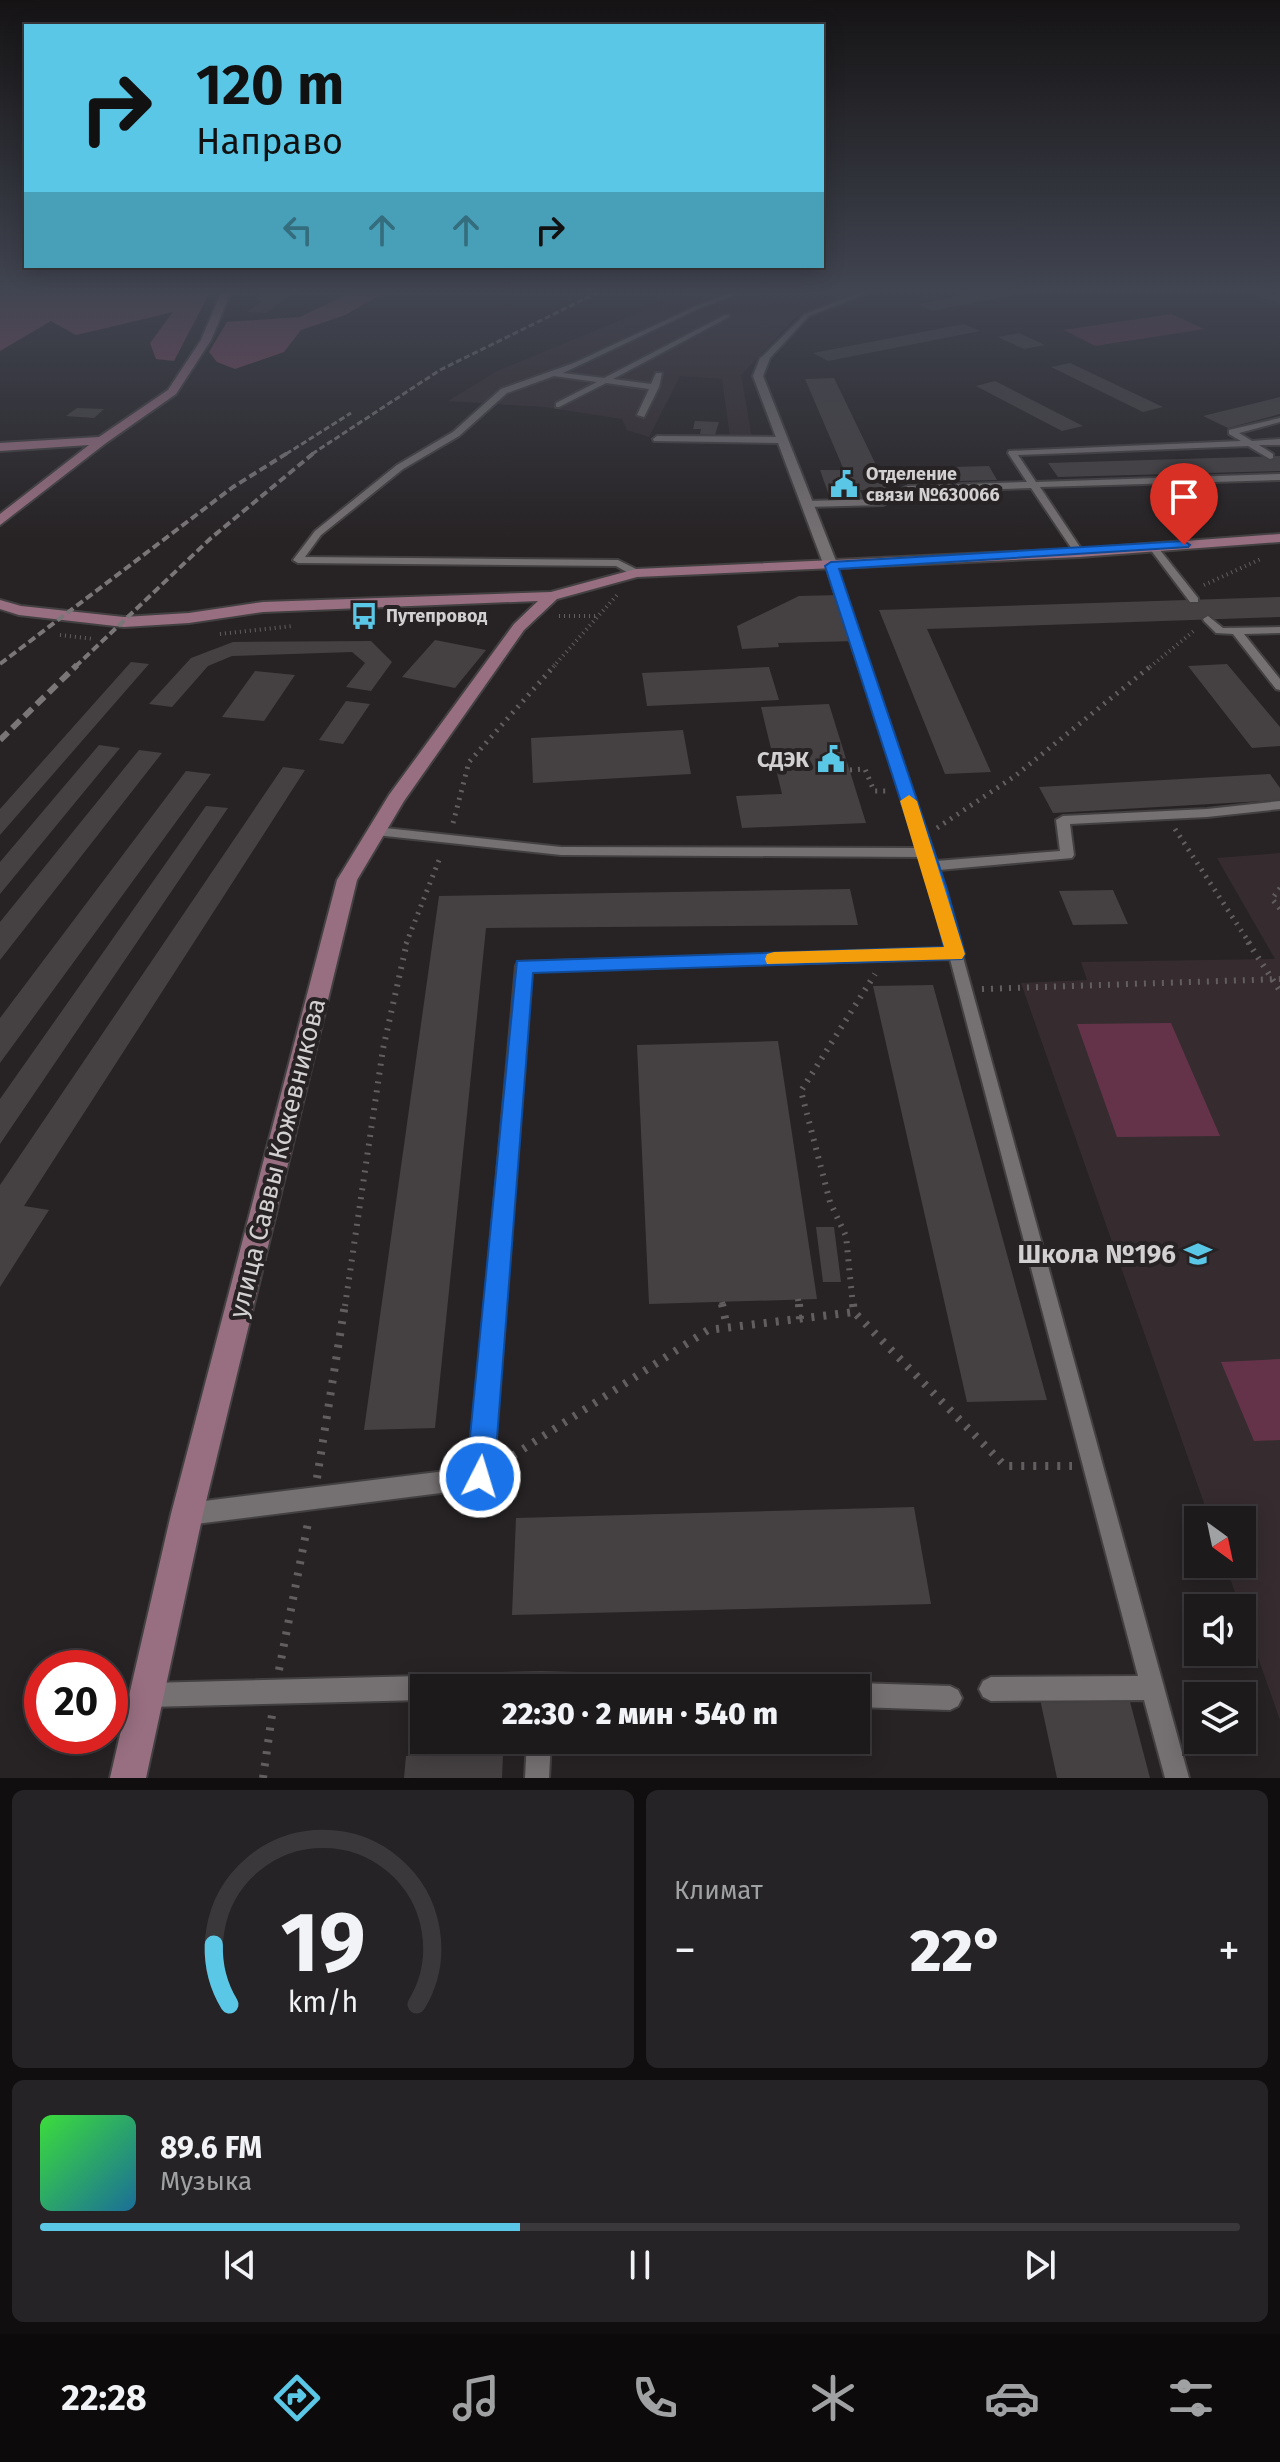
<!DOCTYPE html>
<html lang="ru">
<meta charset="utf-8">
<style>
:root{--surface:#1d1a1c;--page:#252325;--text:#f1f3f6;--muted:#a0a1a3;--line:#3b383b;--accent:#5bc7e7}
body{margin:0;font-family:"Fira Sans",sans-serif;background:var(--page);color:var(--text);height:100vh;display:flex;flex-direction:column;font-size:30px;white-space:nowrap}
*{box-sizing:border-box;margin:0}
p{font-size:26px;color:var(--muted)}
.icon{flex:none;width:44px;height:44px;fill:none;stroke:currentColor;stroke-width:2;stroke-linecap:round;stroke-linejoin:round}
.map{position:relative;height:1778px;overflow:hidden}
.sheet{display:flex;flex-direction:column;gap:12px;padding:12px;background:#100e0f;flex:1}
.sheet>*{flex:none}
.hud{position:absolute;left:24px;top:24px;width:800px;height:244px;border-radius:0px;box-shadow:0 4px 20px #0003,0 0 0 2px var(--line);background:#5bc7e7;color:#111;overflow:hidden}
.needle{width:52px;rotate:147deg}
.tools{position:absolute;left:1184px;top:1506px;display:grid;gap:16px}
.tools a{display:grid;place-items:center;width:72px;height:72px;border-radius:0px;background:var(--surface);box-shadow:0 4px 20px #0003,0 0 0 2px var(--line);font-size:40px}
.speed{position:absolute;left:24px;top:1650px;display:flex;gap:16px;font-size:40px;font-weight:700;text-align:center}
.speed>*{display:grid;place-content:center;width:104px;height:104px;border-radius:50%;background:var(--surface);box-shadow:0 4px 20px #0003,0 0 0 2px var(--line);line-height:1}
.speed .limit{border:12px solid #d22;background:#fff;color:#111}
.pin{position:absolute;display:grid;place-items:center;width:68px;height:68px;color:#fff;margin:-82px -34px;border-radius:50% 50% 50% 0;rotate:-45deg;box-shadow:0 0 8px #0007}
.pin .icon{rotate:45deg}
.me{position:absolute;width:88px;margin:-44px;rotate:5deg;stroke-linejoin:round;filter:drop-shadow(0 0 6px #0008)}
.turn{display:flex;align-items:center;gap:28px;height:168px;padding:0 40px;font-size:36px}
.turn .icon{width:104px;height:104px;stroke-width:2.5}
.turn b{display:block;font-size:56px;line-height:68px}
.lanes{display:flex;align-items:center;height:76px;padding:0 40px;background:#0003;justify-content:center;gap:40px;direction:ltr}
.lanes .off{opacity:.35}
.big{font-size:60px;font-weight:800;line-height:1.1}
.sheet .card{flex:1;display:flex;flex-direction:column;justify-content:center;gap:12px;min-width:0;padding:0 28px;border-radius:12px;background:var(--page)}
.sheet .dial{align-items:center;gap:0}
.dial svg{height:208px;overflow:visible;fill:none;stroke:var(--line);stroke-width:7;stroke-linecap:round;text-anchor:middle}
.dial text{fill:var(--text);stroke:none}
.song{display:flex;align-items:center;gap:24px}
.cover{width:96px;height:96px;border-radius:12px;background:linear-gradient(135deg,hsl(120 70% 55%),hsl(200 70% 35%))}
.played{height:8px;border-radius:4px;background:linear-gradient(90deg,var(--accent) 40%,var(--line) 40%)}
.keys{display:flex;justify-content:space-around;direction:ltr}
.heat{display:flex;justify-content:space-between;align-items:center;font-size:44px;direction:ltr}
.sheet .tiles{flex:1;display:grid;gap:12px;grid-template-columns:1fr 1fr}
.card:last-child{grid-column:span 2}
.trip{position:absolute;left:410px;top:1674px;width:460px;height:80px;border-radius:0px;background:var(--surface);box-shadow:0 4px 20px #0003,0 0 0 2px var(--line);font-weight:800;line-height:80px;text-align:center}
.tabs{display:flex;height:128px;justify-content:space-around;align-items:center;background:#0c0a0b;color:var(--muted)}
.tabs .icon{width:56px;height:56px}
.tabs .active{color:var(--accent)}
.tabs b{font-size:36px;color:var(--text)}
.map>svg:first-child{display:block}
.built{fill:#362c30}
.green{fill:#653349}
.forest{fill:#834861}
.building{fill:#454142}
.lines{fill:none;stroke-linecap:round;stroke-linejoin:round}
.lane-casing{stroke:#434041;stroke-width:4}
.street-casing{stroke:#434041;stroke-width:4}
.secondary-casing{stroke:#434041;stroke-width:4}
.path-far3{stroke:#625e60;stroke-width:4;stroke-dasharray:1 4;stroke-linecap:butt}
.path-far2{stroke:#625e60;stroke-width:5;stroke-dasharray:2 6;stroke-linecap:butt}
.path-far1{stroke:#625e60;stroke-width:6;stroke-dasharray:2 7;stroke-linecap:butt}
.path{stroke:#625e60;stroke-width:8;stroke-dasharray:3 9;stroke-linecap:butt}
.lane{fill:#757072;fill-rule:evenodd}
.street{fill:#757072;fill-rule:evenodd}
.secondary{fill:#986f81;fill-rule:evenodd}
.rail-far2{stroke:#7a7678;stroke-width:3;stroke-dasharray:6 3;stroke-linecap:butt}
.rail-far1{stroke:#7a7678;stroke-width:4;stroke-dasharray:8 4;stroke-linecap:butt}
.rail{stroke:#7a7678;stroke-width:6;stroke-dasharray:11 6;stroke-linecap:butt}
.route{fill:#1a73e8;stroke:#114b97;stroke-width:2}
.slow{fill:#f59e0b}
.labels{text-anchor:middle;stroke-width:8;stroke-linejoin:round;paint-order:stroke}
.far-poi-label{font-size:18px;font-weight:bold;fill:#d3d0d1;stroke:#272325;text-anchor:start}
.poi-label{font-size:22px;font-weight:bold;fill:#d3d0d1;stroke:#272325;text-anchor:end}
.near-street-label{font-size:26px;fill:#d3d0d1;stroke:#272325}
.near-poi-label{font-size:26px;font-weight:bold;fill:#d3d0d1;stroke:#272325;text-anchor:end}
</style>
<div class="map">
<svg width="1280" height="1778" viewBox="0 0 1280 1778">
<rect width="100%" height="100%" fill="#272325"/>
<path class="built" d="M694,290H868L796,317L741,375L752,438L730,437L722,379L680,376L649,437L627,430L622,419L544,407L448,401L497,371Z
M1280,853V1720L1225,1564H1242V1520H1210L1021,983L1087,980L1081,962L1275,959L1217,858Z"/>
<path class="green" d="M1171,314L1204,329L1095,346L1064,330Z
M1171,1023L1220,1136L1117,1137L1077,1024Z
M1280,1359V1440L1254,1441L1221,1362Z"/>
<path class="forest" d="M0,290H211L174,361L156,359L150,343L173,312L76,335L51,321L0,351Z
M356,290H389L345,315L301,330L284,352L235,369L217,362L209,352L227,322L300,317Z"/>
<path class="building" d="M269,290L296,291L266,313L247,312L263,300H255Z
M992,290L1034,291L932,311L918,304Z
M1242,290H1264L1280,296V304Z
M964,324L980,331L828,361L813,353Z
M1019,333L1045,345L1024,349L998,337Z
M1070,363L1163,407L1143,412L1051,367Z
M834,378L878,469L989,466L997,480L884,483L887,490H860L864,500L831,501L820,470H844L805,379Z
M995,381L1083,426L1062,431L976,386Z
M1280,397V414L1228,428L1203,416Z
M77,408L104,409L94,418L66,416Z
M695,421L719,422L715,435L700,434L701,429H693Z
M1280,456V471L1058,477L1048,463Z
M840,595L856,641L778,643L779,647L742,649L737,626L799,596Z
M1280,597V617L927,629L991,772L945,774L879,610Z
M435,640L486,650L455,688L402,677Z
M371,641L392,662L371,691L346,687L365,663L352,652L232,656L208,666L172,707L149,704L191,658L233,642Z
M131,662L149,664L0,835V809Z
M1227,664L1280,727V746L1252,748L1188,666Z
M769,667L779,700L647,706L642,673Z
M255,671L295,675L264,721L222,717Z
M346,701L370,704L343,744L319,740Z
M829,704L866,823L742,828L736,796L782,794L761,707Z
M683,730L691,774L533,783L531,738Z
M99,745L120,748L0,894V862Z
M139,750L162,753L0,960V922Z
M283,767L305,770L24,1206L49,1210L0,1287V1185Z
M186,771L211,774L0,1063V1018Z
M1270,774L1280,788V800L1053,813L1039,787Z
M206,806L228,808L0,1144V1099Z
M850,889L858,925L486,928L435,1428L364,1430L439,896Z
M1113,890L1128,924L1073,925L1059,891Z
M933,985L1047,1400L967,1402L873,986Z
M778,1041L817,1299L649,1304L637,1045Z
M816,1227H834L841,1282H823Z
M914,1507L931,1604L512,1615L516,1518Z
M1129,1698L1150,1778H1057L1040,1699Z
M503,1754L502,1778H404L406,1756Z"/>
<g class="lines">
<g class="lane-casing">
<path id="lane" d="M737,290H746L698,309L563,373L604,378L725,315H729V317L613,379L651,384L656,373H662L659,387L644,417L637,415L649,389L606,383L559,407H556V403L597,382L554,376L507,393L459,436L403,469L321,535L305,557L618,560L640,571V575H632L616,566L298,563L293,560L315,531L397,465L453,432L501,389L574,363L694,307Z
M866,290H875L809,316L768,360L761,358L805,314Z
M1280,418V422L1239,433L1252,441L1280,439V445H1259L1273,454V458L1270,459L1248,446L1018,455L1036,482L1280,474V480L1040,487L1084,553L1079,556L1076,555L1031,488L910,492L883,505L807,507L802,504L807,501L881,499L908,486L1027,482L1008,453L1009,451L1241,441L1229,434V430Z
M657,436L782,437L786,440L782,443L654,441L653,439Z
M1150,545H1156L1198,598V602H1190L1150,549Z
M831,563L836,566L936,861L1060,851L1056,820L1063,816L1207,809L1280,801V809L1207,817L1070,824L1074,855L1072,858L939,870L1189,1778H1165L1144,1700L991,1701L983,1697L979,1689L983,1681L991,1677L1138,1676L950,959L530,971L491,1477L488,1485L480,1488L188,1525L180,1522L177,1514L180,1506L188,1503L470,1468L516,966L518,962L947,949L921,857L561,855L376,835L369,831L376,827L561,847L918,848L826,566Z
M1208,616L1223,628L1280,627V633L1244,634L1280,679V690L1276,689L1233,634L1216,633L1204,621L1203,619Z
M541,1673L646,1676L654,1680L658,1688H424V1700L147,1707L139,1703L135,1695L139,1687L147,1683Z
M856,1683L950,1686L958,1690L962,1698L958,1706L950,1710L856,1707V1688H847Z
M527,1740H551L549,1778H525Z"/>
</g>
<g class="street-casing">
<path id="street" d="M765,355L770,358L763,376L838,566L836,569L824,566L753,376L760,358Z"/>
</g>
<g class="secondary-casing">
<path id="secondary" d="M222,290H232L211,340L176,394L106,443L0,525V514L89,445L0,451V443L99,437L168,390L201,340Z
M1280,534V542L1079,557L637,577L557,599L524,630L404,801L357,880L203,1514L146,1778H110L171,1514L337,880L389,795L514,624L538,601L263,612L189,623L124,627L19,615L0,609V600L21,606L124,617L189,613L263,602L551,592L636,569L1079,549Z"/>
</g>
<path class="path-far3" d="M1204,585L1263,558
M559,616H599
M220,634L293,626
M60,635L94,639
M553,667L617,595
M1150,667L1195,630"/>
<path class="path-far2" d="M850,770L865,769L874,791H888
M453,823L469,762L555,665
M937,828L1015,776L1152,665
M1175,829L1250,944
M1280,888L1272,899L1280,909
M406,944L441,855"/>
<path class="path-far1" d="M1248,942L1280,991
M982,989L1280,979
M798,1299L799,1306
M722,1302L723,1306
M345,1306L383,1049L407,942
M853,1306L846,1236L830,1202L801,1091L875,974"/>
<path class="path" d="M722,1304L727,1327
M799,1304L800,1319
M853,1304L854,1312L1005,1466H1072
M503,1462L708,1330L854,1312
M317,1478L345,1304
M279,1670L308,1523
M263,1778L272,1715"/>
<use href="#lane" class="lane"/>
<use href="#street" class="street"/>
<use href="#secondary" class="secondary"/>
<path class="rail-far2" d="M286,454L351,413
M312,454L440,370L603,290"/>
<path class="rail-far1" d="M0,664L233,487L289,452
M75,667L211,538L315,452"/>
<path class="rail" d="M0,740L77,665"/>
</g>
<linearGradient id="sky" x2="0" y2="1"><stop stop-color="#151314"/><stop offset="0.54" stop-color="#414551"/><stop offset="1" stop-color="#414551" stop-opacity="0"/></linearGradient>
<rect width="1280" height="539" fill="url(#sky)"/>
<path class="route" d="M1184,541L1190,545L1188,547L839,569L947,889L965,954L962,959L533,973L494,1477L490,1487L480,1491L470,1487L466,1477L517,961L944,947L929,889L825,566L831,562Z"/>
<path class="slow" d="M909,795L917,801L965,954L962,959L767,964L765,959L767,954L774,952L944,947L900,801Z"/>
<defs>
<g id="civic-bare" transform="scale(2.16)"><path d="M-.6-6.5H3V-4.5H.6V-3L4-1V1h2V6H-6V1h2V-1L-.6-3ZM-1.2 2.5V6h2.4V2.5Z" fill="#5bc7e7" stroke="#272325" stroke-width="2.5" paint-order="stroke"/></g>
<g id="bus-bare" transform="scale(2.16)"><path d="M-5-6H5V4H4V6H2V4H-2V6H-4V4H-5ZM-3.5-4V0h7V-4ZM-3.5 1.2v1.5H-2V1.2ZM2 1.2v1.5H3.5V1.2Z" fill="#5bc7e7" stroke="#272325" stroke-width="2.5" paint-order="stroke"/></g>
<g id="school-bare" transform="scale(2.16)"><path d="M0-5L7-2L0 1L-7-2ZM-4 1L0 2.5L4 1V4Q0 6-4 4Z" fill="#5bc7e7" stroke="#272325" stroke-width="2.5" paint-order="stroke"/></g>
</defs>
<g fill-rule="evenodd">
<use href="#civic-bare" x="844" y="484"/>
<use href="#bus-bare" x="364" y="616"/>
<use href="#civic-bare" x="831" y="759"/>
<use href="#school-bare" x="1198" y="1254"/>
</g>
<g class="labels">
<g class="far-poi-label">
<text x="866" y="480">Отделение<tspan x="866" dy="21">связи №630066</tspan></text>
<text x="386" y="622">Путепровод</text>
</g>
<g class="poi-label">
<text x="809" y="767">СДЭК</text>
</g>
<g class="near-street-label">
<text transform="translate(277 1158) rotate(-76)" y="9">улица Саввы Кожевникова</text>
</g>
<g class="near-poi-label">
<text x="1176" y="1263">Школа №196</text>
</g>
</g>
</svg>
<div class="tools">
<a><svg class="needle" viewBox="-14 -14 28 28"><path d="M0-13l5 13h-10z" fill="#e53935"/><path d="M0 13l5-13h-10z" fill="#a0a1a3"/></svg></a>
<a><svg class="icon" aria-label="sound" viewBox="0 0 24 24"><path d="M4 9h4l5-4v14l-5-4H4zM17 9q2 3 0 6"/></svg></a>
<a><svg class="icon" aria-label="layers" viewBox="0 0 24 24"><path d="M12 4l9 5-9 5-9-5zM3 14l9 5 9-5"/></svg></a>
</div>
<div class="speed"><div class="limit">20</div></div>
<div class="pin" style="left:1184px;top:545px;background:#d93025"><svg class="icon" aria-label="arrive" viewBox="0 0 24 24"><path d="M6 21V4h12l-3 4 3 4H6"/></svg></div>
<svg class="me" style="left:480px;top:1477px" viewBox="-20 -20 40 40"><circle r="17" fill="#1a73e8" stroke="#fff" stroke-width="3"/><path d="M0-11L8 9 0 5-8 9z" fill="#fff"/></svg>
<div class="trip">22:30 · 2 мин · 540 m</div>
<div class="hud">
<div class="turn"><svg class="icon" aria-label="right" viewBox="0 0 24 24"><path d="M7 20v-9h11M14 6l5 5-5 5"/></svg><div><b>120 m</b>Направо</div></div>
<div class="lanes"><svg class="icon off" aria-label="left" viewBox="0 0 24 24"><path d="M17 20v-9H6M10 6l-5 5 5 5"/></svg><svg class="icon off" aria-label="ahead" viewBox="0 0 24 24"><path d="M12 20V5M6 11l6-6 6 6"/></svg><svg class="icon off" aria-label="ahead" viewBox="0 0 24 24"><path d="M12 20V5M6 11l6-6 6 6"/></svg><svg class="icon" aria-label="right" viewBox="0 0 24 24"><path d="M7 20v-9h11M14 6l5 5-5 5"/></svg></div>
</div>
</div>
<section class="sheet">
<div class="tiles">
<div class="card dial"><svg viewBox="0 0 100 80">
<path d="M14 69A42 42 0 1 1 86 69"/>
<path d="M14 69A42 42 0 0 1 8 46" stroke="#5bc7e7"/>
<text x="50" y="56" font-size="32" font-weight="700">19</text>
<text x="50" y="72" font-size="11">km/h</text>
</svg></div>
<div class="card"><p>Климат</p>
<div class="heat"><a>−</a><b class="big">22°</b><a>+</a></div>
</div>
<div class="card">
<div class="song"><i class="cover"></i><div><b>89.6 FM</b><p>Музыка</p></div></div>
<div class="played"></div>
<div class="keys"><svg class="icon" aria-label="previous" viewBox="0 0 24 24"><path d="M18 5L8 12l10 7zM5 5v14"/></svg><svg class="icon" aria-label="pause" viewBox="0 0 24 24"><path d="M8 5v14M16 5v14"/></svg><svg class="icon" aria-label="next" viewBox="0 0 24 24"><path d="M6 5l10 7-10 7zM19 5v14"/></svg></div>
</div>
</div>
</section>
<nav class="tabs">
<b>22:28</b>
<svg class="icon active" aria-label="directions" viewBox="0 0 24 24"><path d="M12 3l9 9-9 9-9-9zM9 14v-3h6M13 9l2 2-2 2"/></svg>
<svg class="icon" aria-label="music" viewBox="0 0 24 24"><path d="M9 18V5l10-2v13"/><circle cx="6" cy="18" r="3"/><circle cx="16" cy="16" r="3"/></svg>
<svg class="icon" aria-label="phone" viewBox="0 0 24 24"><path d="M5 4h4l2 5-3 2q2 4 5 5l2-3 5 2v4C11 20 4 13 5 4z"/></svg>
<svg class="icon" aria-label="climate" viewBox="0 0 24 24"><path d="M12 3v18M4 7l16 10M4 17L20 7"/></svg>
<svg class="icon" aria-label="car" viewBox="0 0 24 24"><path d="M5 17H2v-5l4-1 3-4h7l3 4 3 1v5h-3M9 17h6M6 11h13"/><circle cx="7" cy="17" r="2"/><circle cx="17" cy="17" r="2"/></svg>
<svg class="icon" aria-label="filters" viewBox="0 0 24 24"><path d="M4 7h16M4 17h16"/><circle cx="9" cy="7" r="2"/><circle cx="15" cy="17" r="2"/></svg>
</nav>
